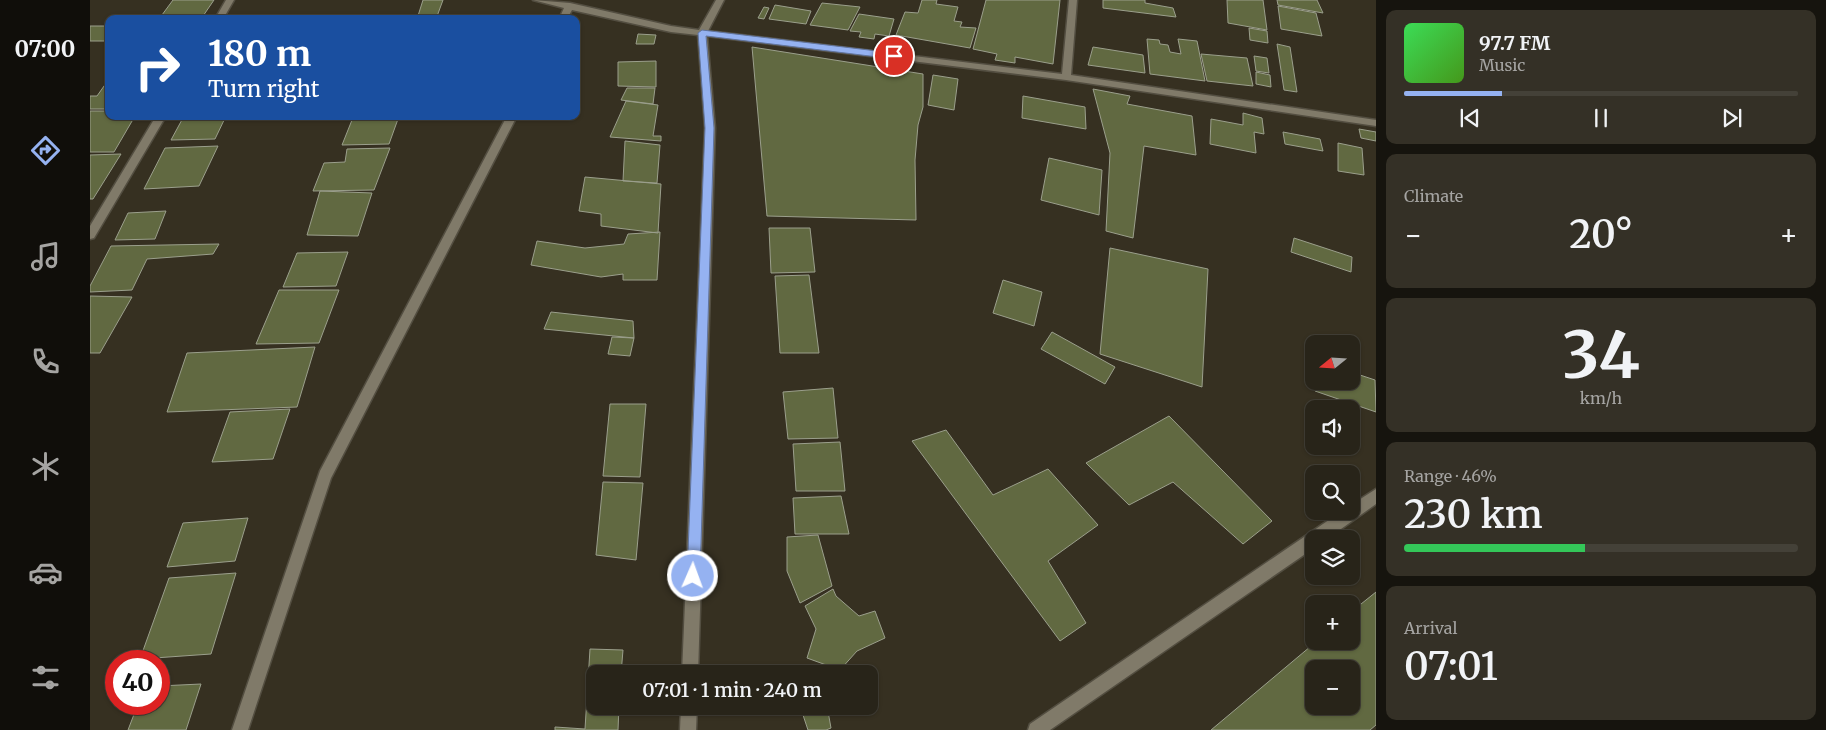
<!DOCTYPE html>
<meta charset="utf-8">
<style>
:root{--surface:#282419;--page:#343026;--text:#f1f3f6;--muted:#a5a4a2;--line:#444138;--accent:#95b2f1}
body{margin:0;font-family:Merriweather,serif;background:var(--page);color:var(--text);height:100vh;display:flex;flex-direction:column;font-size:19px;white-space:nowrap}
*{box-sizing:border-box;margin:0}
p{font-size:16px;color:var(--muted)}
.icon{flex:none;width:28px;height:28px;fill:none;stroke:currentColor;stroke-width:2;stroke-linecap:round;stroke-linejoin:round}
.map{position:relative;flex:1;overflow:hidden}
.details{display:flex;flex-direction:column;gap:10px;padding:10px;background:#16140e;width:450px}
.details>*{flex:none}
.banner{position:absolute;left:15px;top:15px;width:475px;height:105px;border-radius:10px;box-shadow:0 1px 4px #0004,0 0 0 1px var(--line);background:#1a4fa0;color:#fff;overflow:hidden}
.needle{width:32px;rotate:252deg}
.controls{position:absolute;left:1215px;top:335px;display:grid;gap:10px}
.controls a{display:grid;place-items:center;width:55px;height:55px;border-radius:10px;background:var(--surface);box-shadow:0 1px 4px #0004,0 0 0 1px var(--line);font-size:25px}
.speed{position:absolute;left:15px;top:650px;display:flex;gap:10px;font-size:25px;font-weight:700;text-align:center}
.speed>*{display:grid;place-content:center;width:65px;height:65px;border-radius:50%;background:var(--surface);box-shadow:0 1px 4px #0004,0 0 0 1px var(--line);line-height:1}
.speed .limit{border:8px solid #d22;background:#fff;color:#111}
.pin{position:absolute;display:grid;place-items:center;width:42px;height:42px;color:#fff;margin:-21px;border:2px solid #fff;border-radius:50%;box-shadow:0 1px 5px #0007}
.me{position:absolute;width:55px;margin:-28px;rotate:2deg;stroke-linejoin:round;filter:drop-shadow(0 0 4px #0008)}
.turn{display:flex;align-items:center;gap:18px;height:105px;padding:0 20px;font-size:22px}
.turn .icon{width:65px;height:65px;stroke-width:2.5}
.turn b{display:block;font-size:35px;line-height:42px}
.big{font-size:38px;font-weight:600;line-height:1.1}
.details .widget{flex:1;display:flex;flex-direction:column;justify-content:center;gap:8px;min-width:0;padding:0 18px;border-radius:10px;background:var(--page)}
.details .dial{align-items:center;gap:0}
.dial b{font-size:65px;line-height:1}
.song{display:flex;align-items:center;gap:15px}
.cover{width:60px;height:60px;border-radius:8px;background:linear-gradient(135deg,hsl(130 70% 55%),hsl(100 70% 35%))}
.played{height:5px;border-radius:2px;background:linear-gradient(90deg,var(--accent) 25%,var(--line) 25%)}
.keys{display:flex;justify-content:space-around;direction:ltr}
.heat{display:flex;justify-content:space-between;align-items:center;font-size:28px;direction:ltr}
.charge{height:8px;border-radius:4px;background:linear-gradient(90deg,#34c759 46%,var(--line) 0)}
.trip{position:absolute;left:496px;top:665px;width:292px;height:50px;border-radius:10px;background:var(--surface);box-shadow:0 1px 4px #0004,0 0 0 1px var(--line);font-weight:600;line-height:50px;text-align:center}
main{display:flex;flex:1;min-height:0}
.dock{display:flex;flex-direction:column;width:90px;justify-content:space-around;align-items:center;background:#100e0a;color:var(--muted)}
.dock .icon{width:35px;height:35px}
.dock .active{color:var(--accent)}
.dock b{font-size:22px;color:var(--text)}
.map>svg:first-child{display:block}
.building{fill:#616941;stroke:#9b9f8c;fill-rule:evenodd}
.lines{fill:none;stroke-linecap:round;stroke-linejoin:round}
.minor-casing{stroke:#534e41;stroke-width:3}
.minor{fill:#807a69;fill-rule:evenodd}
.route{fill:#95b2f1;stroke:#61749d}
</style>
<main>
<nav class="dock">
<b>07:00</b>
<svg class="icon active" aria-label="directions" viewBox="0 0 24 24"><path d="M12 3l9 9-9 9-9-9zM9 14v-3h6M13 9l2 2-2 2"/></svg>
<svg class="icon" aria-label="music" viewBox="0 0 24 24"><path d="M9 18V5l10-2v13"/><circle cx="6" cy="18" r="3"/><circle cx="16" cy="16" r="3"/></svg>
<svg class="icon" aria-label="phone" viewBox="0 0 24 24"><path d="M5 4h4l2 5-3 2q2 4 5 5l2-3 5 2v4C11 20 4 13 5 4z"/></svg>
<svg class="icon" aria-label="climate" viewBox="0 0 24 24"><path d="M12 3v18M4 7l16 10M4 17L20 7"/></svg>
<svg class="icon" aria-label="car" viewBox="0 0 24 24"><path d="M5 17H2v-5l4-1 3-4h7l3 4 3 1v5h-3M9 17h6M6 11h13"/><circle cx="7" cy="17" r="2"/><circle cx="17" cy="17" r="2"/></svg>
<svg class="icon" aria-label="filters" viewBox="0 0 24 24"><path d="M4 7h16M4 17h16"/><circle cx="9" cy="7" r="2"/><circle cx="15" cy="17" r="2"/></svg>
</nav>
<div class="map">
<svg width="1286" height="730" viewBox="0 0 1286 730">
<rect width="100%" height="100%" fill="#363021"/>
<path class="building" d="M83,0H124L111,19H69Z
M333,0H353L346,19H327Z
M832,0H847L846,4L868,7L864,21L872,22L870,27L886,28L880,48L806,35L815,12L828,13Z
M896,0H970L963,64L925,57V63L905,60L907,54L883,49Z
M1013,0H1055V3L1083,8L1086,17L1013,8Z
M1137,0H1173L1177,30L1138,23Z
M1187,0H1227L1233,13L1188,5Z
M732,3L770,7L758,30L720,25Z
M685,5L721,11L716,24L679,19Z
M1188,6L1226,13L1232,36L1191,29Z
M674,7L679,8L674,19L668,18Z
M769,14L804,19L799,36L785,34L784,39L769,37L771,32L760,31Z
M0,26H19V41H0Z
M1159,28L1177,31L1178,43L1160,40Z
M548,34L566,35L564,44H546Z
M1057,39L1069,40L1070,44L1078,45L1080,52L1091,54L1088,39L1107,41L1115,81L1060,74Z
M1187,44L1200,47L1207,92L1194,90Z
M662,47L833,74V107L828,125L825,160L826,220L677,216Z
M1003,47L1053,55L1055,73L998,65Z
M1111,54L1157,58L1163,86L1117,81Z
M1164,56L1177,58L1179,73L1166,71Z
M566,61V87L528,86V62Z
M1166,72L1180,75L1181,87L1166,84Z
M843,75L868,79L864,110L838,105Z
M19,79V109H0V96H7Z
M537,88H565L563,104L531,100Z
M1003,89L1040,96L1037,104L1102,116L1106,155L1054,146L1043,238L1016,231L1020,153Z
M933,96L995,107L996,129L932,118Z
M536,101L568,105L563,136H571V141L520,137Z
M0,111H19V116H45L24,152H0Z
M1153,113L1172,118L1174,134L1164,132L1166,153L1120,144L1121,119L1153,125Z
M94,116H136L125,139L81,140Z
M308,119L299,144L252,145L262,120Z
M1269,129L1286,132V141L1271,138Z
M1193,132L1230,139L1233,151L1195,144Z
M535,141L570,145L567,183L533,181Z
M1248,143L1272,148L1274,175L1248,171Z
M128,146L109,186L54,189L75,148Z
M300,148L284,190L223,191L234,163L255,162L257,149Z
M31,154L3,199H0V155Z
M959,158L1012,170L1009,215L951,200Z
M495,177L571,184L568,233L511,226V214L489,211Z
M230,191L282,193L268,236L217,235Z
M76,211L65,239L25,240L38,213Z
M679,228H720L725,272L681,273Z
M570,232L567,280H533V274L511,277L441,265L447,241L495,248L534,244L538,234Z
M1204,238L1262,257L1261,272L1201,252Z
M129,244L123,254L57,259L42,290L0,292V286L21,246Z
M1020,248L1118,269L1112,387L1010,354Z
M258,252L246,286L193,287L207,253Z
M719,275L729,353H690L685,276Z
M913,280L952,292L944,326L903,313Z
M189,290H249L229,343L166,344Z
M0,296L42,297L10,353H0Z
M461,312L543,321L544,338L454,329Z
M962,332L1025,367L1015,384L951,349Z
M522,337L544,338L540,356L518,354Z
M225,347L207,407L77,412L97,353Z
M1261,372L1285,380L1286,412L1225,391L1226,381H1261Z
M743,388L748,438L698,439L693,392Z
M520,404H556L550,477L513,476Z
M200,409L183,459L122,462L140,412Z
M1079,416L1182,521L1153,544L1083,482L1039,505L996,463Z
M856,430L903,495L958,469L1008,525L958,561L996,623L970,641L822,441Z
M750,442L755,491H706L703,444Z
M513,482L553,483L546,560L506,555Z
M751,496L759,534H705L703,498Z
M158,518L145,561L77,567L93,523Z
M728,535L742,586L710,603L697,571V537Z
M146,573L121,654L50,659L79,578Z
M743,589L746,596L769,616L785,611L795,638L767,651L750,670L717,658L726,629L715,606Z
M1286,592V725L1280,730H1121L1227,641H1261V612ZM1224,669H1261V706H1224Z
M500,649L533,650L531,674H505V706H529L528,730H465V727L495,729Z
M111,684L96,730H38L48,704H69V686Z
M710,706H737L741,728L736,730H718Z"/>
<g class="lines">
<g class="minor-casing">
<path id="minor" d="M136,0H144L133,19H125Z
M443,0L480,3L581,26L609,30L626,0H634L618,31L972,74L979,0H987L981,75L1286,120V126L976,80L617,36L625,128L608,674H592L615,128L608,35L581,32L482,10L477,19H469L474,8Z
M66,116H76L4,238L0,239V226Z
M417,116H427L241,478L158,730H142L230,471Z
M1286,489V504L1237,539H1224V548L960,730H938L940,724L1252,511H1261V505Z
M591,706H607L606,730H590Z"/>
</g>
<use href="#minor" class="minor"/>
</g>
<path class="route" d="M612,30L804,53L808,56L804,59L616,36L624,128L610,576L608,581L603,583L599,581L597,576L615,128L608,33Z"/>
</svg>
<div class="controls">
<a><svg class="needle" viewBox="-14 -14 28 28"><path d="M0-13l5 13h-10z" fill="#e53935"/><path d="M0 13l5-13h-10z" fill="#a5a4a2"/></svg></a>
<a><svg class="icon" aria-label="sound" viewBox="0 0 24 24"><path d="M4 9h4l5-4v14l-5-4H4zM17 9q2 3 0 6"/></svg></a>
<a><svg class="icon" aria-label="search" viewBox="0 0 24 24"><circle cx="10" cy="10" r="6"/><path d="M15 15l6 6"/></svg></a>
<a><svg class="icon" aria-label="layers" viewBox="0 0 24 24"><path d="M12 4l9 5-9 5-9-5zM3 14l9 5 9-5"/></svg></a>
<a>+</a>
<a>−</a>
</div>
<div class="speed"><div class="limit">40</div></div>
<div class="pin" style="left:804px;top:56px;background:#d93025"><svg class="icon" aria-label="arrive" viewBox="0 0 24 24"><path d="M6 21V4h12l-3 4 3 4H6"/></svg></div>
<svg class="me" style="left:603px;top:576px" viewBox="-20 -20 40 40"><circle r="17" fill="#95b2f1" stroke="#fff" stroke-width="3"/><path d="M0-11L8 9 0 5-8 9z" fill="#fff"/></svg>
<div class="trip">07:01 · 1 min · 240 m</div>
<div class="banner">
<div class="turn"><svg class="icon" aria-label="right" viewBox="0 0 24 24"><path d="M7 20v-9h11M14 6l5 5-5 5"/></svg><div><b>180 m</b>Turn right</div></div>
</div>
</div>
<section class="details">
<div class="widget">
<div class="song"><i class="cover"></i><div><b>97.7 FM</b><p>Music</p></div></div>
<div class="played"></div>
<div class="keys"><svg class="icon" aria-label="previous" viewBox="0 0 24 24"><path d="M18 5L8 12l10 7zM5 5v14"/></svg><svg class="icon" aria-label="pause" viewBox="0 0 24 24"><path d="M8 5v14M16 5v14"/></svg><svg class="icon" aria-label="next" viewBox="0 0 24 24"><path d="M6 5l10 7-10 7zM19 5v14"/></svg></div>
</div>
<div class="widget"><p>Climate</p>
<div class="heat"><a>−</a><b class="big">20°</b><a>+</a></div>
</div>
<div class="widget dial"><b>34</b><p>km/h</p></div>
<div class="widget"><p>Range · 46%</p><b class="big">230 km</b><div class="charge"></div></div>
<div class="widget"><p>Arrival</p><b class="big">07:01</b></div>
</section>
</main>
